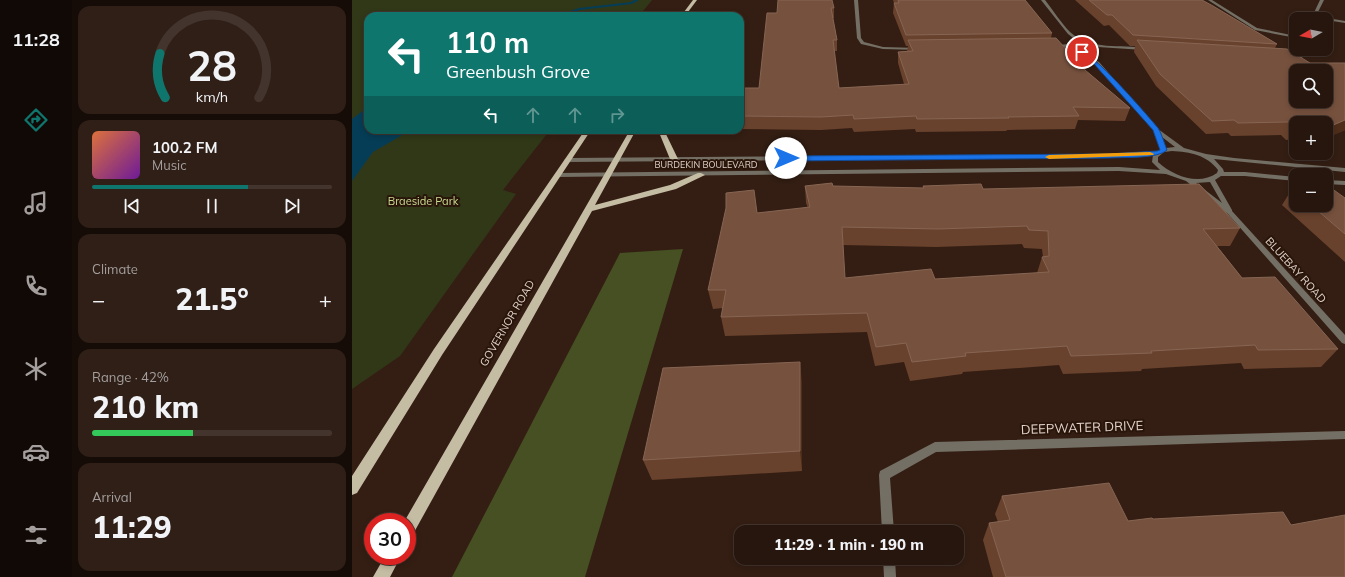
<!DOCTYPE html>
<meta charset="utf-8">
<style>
:root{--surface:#27160e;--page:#2f1f17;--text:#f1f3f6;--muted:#a49f9e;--line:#43352e;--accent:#0f766e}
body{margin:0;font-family:Mulish,sans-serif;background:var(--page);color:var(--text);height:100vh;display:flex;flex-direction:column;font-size:15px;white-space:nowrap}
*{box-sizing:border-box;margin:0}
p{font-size:13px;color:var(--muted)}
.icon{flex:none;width:22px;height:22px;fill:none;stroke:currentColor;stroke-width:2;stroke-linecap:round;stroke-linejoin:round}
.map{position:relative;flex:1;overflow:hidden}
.side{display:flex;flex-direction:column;gap:6px;padding:6px;background:#150c08;width:280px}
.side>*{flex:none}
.top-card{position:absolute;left:12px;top:12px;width:380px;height:122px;border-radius:12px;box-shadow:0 2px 6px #0003,0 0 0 1px var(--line);background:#0f766e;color:#fff;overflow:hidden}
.needle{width:26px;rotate:260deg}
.controls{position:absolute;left:937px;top:12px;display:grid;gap:8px}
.controls a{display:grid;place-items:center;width:44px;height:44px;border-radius:8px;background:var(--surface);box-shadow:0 2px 6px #0003,0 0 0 1px var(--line);font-size:20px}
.speed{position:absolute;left:12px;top:513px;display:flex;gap:8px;font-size:20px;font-weight:700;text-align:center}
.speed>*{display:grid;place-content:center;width:52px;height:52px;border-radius:50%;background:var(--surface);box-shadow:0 2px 6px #0003,0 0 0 1px var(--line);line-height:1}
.speed .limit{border:6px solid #d22;background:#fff;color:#111}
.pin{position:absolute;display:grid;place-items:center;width:34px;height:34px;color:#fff;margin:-17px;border:2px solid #fff;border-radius:50%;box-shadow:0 1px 4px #0007}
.me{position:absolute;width:44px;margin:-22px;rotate:90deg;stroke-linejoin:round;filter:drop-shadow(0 0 3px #0008)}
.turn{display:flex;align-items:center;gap:14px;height:84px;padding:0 16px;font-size:18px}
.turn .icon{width:52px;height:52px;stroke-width:2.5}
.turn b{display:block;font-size:28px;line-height:34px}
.lanes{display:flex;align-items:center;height:38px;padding:0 16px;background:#0003;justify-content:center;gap:20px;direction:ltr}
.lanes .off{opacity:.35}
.big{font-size:30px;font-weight:800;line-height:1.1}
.side .widget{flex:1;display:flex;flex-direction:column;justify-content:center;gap:6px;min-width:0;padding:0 14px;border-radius:12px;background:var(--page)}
.side .dial{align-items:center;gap:0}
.dial svg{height:104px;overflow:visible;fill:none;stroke:var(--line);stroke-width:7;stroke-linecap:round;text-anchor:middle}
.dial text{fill:var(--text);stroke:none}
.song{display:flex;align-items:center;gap:12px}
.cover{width:48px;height:48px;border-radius:6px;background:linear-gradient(135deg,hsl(20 70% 55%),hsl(280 70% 35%))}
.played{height:4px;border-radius:2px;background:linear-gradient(90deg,var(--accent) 65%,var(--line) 65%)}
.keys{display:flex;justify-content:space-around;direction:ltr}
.heat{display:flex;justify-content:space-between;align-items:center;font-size:22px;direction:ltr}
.charge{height:6px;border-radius:3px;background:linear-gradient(90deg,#34c759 42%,var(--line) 0)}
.trip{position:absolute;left:382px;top:525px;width:230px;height:40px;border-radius:12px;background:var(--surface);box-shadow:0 2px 6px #0003,0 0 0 1px var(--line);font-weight:800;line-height:40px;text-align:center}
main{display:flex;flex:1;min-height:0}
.menu{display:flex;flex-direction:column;width:72px;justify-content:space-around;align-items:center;background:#100906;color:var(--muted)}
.menu .icon{width:28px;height:28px}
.menu .selected{color:var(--accent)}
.menu b{font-size:18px;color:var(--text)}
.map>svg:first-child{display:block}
.green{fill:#313818}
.forest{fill:#465023}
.water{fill:#063d56}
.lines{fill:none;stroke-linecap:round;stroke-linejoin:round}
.stream{fill:#063d56;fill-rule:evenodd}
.minor{fill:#746f64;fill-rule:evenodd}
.primary{fill:#c5bca4;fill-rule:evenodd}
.wall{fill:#69422d;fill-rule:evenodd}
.shaded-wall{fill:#4e2d1b}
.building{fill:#76513e;stroke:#866553;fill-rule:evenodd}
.route{fill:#1a73e8;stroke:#114b97}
.slow{fill:#f59e0b}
.labels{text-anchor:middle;stroke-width:4;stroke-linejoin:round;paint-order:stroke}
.far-street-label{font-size:9px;fill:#e0d1c9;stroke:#291509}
.park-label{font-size:11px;fill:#cadc92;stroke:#291509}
.street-label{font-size:11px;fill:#e0d1c9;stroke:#291509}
.near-street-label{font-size:13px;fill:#e0d1c9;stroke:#291509}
</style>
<main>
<nav class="menu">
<b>11:28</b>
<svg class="icon selected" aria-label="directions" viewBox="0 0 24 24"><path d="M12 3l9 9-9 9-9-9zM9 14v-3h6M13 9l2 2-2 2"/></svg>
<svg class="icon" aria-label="music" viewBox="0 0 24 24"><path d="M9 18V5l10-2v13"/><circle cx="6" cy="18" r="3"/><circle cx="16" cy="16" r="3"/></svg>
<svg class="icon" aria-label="phone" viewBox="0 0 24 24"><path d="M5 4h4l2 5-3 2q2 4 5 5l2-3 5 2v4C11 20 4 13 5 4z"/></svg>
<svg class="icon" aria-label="climate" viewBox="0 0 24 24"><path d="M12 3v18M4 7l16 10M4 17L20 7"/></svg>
<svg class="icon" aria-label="car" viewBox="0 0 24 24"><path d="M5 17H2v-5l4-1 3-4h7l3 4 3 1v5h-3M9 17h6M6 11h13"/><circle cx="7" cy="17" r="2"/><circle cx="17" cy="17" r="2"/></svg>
<svg class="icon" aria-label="filters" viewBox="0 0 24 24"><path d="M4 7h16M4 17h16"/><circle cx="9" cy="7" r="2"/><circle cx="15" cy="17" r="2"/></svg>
</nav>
<section class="side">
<div class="widget dial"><svg viewBox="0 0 100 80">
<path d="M14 69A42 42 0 1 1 86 69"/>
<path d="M14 69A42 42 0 0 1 10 35" stroke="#0f766e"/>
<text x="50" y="56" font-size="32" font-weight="700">28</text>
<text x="50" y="72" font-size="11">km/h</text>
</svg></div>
<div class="widget">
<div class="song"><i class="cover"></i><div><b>100.2 FM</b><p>Music</p></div></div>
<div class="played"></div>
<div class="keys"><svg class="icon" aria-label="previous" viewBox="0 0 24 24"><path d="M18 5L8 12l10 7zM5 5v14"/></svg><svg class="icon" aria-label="pause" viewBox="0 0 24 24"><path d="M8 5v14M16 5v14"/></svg><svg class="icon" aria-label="next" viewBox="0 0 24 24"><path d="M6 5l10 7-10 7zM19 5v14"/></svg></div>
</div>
<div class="widget"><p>Climate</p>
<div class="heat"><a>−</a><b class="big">21.5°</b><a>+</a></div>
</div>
<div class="widget"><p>Range · 42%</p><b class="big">210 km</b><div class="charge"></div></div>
<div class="widget"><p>Arrival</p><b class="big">11:29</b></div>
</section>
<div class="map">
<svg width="993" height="577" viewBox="0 0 993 577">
<rect width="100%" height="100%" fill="#341e13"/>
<path class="green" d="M0,0H300L287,16H16V130H198L151,190L164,194L48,356L0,389Z"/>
<path class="forest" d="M331,249L233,577H100L268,253Z"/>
<path class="water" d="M16,107V130H59L21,152L0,181V119Z"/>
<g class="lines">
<path class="stream" d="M282,0H287L280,4L228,10L209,16H203L227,8L279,2Z"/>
<path class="minor" d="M502,0H506L509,38L512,42L531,47L566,48H568V50L531,49L509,44L505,38Z
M689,0H693C701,10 709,23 718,32C739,51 768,44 794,48V50H792L746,47L747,51L735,54L747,62L806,129L832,148L854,154L882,158L993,168V172L862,159L871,169L872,172H893L944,177V181L893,176H869L863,180L880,210V211L993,335V344L990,343L876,214L834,181L814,174L767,171L206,177L203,175L206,173L767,167L808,170L800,162L801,155L757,158L215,162L212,160L215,158L757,154L806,151L809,150L801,130L743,64L729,53L718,50L715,47L698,48V46L716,44L725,41L716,34ZM725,43L734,44L742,48L743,49L731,51L719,47L720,45ZM810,137L823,147L814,148ZM820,151C838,152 855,155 866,170L865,173C847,186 821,176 806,162V157L812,152ZM858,182L870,203L844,183Z
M856,0H860L905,28L944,36V38L903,30Z
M968,0H972L964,16L993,21V23L974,20V19H959Z
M950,49H954L950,58H938L936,57L938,56H946Z
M974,180L993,181V185L974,184Z
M993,431V439L584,452L538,478L542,532H530L527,475L528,471L583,442Z
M531,558H543L544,577H532Z"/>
<path class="primary" d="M341,0H345L333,16H329Z
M233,130H239L90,355L5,493L0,495V476L82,349Z
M278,130H284L243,205L318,185L346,173H349L353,175L324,189L240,211L60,536L55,538V522H52Z
M306,130H312L326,159L325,161H319L318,159Z
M33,556H49L38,577H21Z"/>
</g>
<path class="wall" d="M541,0H673L700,33L699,38L733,70L778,108L773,121L726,120L723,129L655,130L654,131L564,132L563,129L502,132L500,128L469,130L388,129V100L407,88L425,13L482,8V18H481L485,40V51H482L487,88L552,84L546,63V52L555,51L556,46H554L541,13L542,3Z
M723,0H850L925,44L923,48L958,63H993V130L974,138V123H944V139L934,140L929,135L879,136L876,133L854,134L804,86L782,52L783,46H778L757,25L752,26Z
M453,186L571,188V186L631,189L888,228L878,246H865L890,278L986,349L969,367L892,369L889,363L790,369L789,371L711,374L707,365L611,372L610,374L558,381L552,362L523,366L515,332L373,336L369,317L371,308L361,309L356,290L406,213L456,208L454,203ZM670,244L672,248L690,249L691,257H690L685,273L583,279L493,278L491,245L584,247Z
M940,189H944V205H974L993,198V262L930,205Z
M450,382V471L300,480L291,460Z
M650,496L776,521L801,519L939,525L993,577H641L631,540L637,523L646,522L643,514Z"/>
<path class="shaded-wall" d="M993,120V130L974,138V134L979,126Z
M448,362L450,382V471L448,451Z"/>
<path class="building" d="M426,0H480L482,8H479L485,40H481L487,88L557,84L546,52L561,51L556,40L704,38L733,70L778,108L721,107L727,116L656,117L657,118L565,119L564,116L502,119L501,115L469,117L388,116V100L393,88H407L415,13H425Z
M546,0H673L700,33L554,35L542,3H547Z
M737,0H850L861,6L925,44L781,35L760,15H755Z
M785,40L935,49L958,63H993V120L979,126H974V123H944V126H942L936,122L886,123L882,120L860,121L808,74ZM944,71H974V101H944Z
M480,183L481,186L572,188L571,186L629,184L631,189L847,184L888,228L851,229L890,278L923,277L986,349L906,350L903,345L799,351L800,353L719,356L715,346L613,353L614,356L560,362L554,343L524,347L515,313L369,317L374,290H356L374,208V193L402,190L405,213L458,207L453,186ZM675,226L677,230L696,231L697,256L690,257L697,272L583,279L579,269L493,278L490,227L586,229Z
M974,188H979L993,198V234L959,205H974Z
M940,189H944V192Z
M448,362V451L291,460L311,368Z
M757,483L776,521L800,518L801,519L931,512L939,525L993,515V577H654L637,523L658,520L650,496Z"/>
<path class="route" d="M728,51C739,50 796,116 806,128C810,134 812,143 815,150C805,159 772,157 757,158L434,161L431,158L434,156L757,154L805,151L808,150L801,130L743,65L728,53Z"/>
<path class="slow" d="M798,152L802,154L801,155L697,159L693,157L697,155Z"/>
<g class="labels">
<g class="far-street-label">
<text x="354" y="168">BURDEKIN BOULEVARD</text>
</g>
<g class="park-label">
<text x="71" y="205">Braeside Park</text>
</g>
<g class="street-label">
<text transform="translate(944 270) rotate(48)" y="4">BLUEBAY ROAD</text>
<text transform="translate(155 323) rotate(-60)" y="4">GOVERNOR ROAD</text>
</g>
<g class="near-street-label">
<text transform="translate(730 427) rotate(-2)" y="5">DEEPWATER DRIVE</text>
</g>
</g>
</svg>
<div class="controls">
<a><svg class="needle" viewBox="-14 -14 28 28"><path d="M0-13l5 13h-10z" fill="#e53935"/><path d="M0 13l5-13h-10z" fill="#a49f9e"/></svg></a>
<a><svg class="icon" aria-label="search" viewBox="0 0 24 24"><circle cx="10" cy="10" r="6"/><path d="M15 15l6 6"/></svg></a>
<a>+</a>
<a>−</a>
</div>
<div class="speed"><div class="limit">30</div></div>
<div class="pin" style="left:730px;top:52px;background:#d93025"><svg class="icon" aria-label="arrive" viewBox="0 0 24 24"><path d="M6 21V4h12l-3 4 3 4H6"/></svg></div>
<svg class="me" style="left:434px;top:158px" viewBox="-20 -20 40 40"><circle r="19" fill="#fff"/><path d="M0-13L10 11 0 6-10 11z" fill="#1a73e8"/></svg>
<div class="trip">11:29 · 1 min · 190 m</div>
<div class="top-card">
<div class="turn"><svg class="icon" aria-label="left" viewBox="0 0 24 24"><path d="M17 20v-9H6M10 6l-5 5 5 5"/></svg><div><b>110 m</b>Greenbush Grove</div></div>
<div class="lanes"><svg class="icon" aria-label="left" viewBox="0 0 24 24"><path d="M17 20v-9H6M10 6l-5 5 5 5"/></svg><svg class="icon off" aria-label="ahead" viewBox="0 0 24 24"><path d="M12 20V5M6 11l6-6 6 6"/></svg><svg class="icon off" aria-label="ahead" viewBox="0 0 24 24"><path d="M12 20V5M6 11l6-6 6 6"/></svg><svg class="icon off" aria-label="right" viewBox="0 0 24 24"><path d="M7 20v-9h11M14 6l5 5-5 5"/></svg></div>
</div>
</div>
</main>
